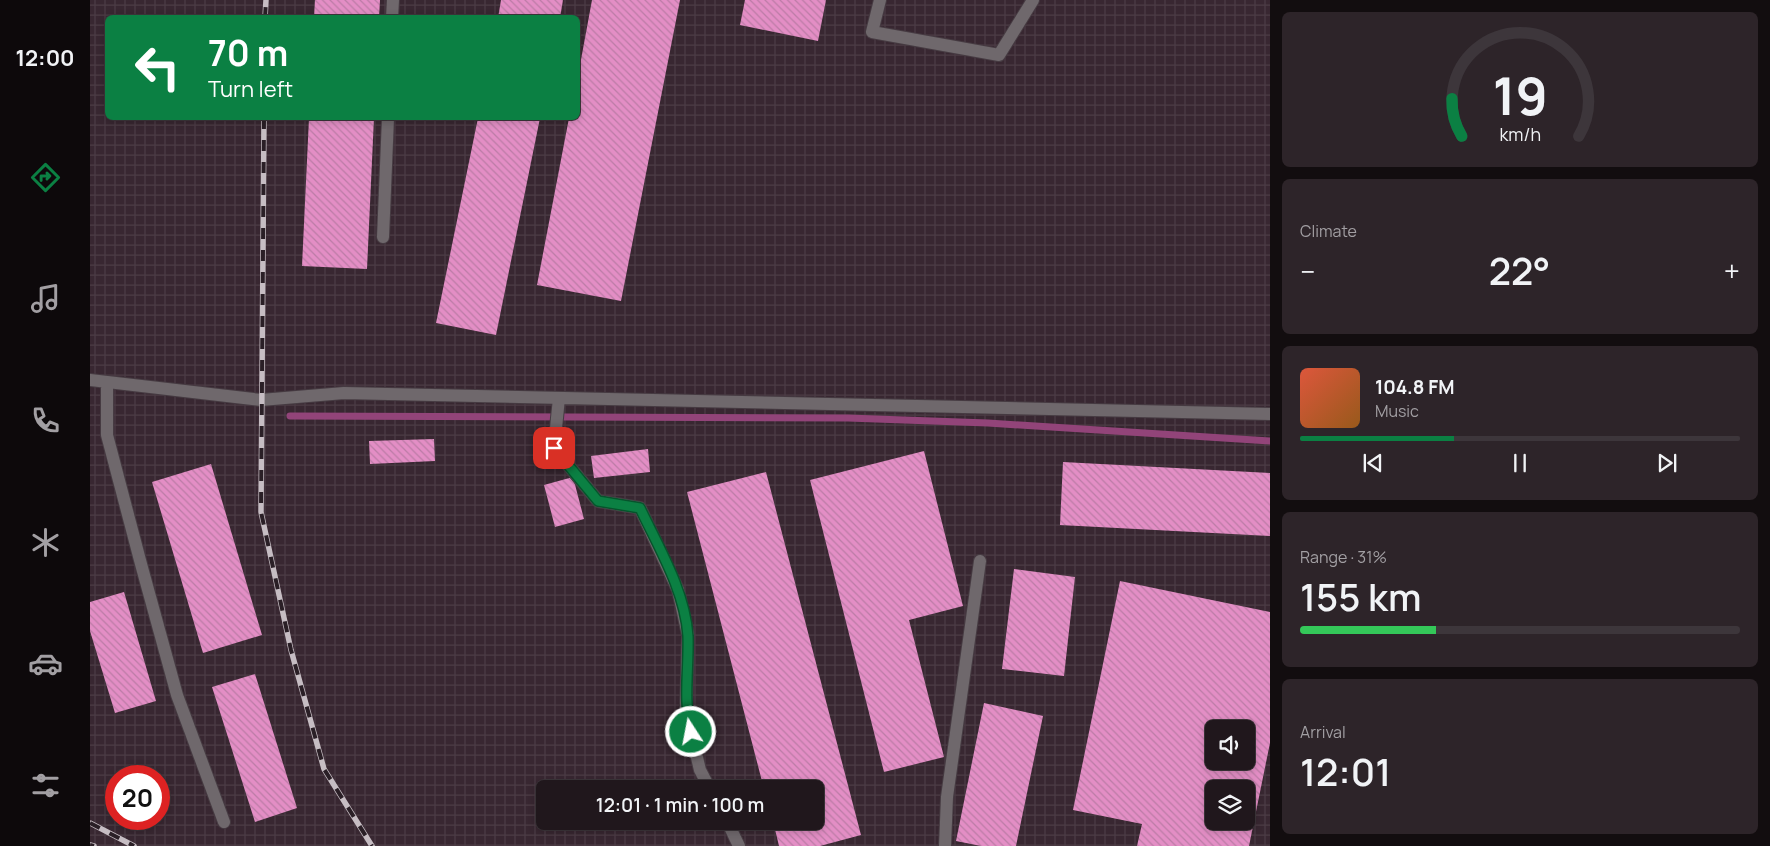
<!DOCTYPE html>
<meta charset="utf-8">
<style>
:root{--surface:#20171c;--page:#2d2429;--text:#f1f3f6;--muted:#a29fa3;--line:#3d363b;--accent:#0b8043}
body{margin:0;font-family:Manrope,sans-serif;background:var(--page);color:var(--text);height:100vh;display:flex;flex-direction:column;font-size:19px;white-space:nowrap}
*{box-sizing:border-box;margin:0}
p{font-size:16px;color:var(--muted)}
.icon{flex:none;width:28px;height:28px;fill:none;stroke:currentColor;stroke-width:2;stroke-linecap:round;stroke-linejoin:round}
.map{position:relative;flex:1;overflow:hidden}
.drawer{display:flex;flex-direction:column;gap:12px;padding:12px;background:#120d0f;width:500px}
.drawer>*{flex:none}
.hud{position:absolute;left:15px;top:15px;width:475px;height:105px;border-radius:8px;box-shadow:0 2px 8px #0003,0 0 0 1px var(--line);background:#0b8043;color:#fff;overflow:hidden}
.controls{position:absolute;left:1115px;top:720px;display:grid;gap:10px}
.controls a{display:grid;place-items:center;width:50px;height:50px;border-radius:8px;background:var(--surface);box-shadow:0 2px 8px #0003,0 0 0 1px var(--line);font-size:25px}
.speed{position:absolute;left:15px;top:765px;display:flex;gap:10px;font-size:25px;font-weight:700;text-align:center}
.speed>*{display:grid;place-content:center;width:65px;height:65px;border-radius:50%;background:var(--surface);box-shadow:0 2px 8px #0003,0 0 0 1px var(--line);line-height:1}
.speed .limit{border:8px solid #d22;background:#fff;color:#111}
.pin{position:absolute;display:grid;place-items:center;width:42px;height:42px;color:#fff;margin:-21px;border-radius:10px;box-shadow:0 2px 8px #0006}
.me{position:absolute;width:55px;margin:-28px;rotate:349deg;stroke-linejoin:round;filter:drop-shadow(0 0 4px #0008)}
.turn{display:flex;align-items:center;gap:18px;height:105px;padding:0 20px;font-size:22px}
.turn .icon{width:65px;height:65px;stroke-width:2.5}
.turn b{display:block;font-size:35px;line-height:42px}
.big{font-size:38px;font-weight:600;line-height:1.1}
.drawer .tile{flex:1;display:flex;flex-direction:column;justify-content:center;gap:8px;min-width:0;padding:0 18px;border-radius:8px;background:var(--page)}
.drawer .dial{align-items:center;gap:0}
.dial svg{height:130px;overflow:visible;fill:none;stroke:var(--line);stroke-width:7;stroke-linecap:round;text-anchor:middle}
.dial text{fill:var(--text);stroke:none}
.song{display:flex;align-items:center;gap:15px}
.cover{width:60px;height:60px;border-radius:8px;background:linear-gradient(135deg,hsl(10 70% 55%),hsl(30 70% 35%))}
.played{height:5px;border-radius:2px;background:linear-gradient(90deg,var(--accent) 35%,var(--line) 35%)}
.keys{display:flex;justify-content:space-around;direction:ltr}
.heat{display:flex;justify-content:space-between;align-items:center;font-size:28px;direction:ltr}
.charge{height:8px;border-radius:4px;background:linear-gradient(90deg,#34c759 31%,var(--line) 0)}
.trip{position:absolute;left:446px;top:780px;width:288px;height:50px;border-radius:8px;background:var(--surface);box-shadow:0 2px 8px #0003,0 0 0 1px var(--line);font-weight:600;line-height:50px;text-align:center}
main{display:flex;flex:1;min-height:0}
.tab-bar{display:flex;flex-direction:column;width:90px;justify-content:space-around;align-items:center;background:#0d090b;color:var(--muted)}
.tab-bar .icon{width:35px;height:35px}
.tab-bar .on{color:var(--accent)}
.tab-bar b{font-size:22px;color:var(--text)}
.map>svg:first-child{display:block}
.industrial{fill:url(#industrial-grid);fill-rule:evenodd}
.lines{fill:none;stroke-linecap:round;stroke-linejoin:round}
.stream{stroke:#924479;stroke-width:7}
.building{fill:url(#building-back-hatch);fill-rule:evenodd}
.service-casing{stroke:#463b42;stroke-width:14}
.service{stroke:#6f686c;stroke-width:12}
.rail-casing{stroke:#c6bdc3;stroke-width:5.5}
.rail{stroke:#2a1f26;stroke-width:4;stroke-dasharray:11;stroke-linecap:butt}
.route-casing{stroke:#07532c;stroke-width:12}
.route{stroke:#0b8043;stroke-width:9}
</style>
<main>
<nav class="tab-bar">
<b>12:00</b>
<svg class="icon on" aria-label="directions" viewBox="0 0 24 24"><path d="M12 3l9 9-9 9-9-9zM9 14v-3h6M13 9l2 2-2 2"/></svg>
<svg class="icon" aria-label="music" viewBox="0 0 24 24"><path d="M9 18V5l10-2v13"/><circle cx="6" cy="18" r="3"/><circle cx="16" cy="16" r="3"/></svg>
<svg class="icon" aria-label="phone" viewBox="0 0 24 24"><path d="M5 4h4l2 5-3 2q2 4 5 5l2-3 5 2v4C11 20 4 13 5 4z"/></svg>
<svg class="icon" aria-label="climate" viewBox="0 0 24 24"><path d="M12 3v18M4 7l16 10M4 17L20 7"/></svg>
<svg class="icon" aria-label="car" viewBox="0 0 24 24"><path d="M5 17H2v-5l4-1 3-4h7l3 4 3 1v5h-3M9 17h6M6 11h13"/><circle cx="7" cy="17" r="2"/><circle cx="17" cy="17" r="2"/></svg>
<svg class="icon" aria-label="filters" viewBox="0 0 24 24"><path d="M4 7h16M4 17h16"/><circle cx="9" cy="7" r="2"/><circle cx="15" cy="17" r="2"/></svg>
</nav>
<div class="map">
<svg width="1180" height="846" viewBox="0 0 1180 846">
<defs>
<pattern id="industrial-grid" width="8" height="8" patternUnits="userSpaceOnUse" patternTransform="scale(1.25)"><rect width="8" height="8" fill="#382731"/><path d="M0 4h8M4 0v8" fill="none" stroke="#4b3c45"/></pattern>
<pattern id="building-back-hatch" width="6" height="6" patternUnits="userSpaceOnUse" patternTransform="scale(1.25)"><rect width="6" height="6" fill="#e38ec5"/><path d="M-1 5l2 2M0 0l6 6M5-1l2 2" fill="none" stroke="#bc7ca6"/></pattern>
</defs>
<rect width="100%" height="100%" fill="#2a1f26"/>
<path class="industrial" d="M0,0H1180V846H0ZM18,18H488V118H18ZM1124,729H1156V761H1124ZM26,776H69V819H26ZM455,789H725V821H455ZM1124,789H1156V821H1124Z"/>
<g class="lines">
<path class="stream" d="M200,416L758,418L898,423L1180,441"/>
</g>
<path class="building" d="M225,0H290L289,18H224Z
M411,0H473L470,18H408Z
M502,0H590L531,301L447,285L479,118H488V76Z
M655,0H736L728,41L650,25Z
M219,118H284L277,269L212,266Z
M388,118H450L406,335L346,323Z
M344,439L345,461L280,464L279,441Z
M558,449L560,472L504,478L501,456Z
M834,451L873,606L819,620L854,757L794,772L720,480Z
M973,462L1180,473V536L970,525Z
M121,464L172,635L113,653L62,482Z
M676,472L771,835L730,846H689L683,821H725V789H674L597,492Z
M483,477L494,519L465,527L454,485Z
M924,569L985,577L974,676L912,669Z
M1030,581L1180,612V743L1159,846H1047L1052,824L983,810ZM1124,729H1156V761H1124ZM1124,789H1156V821H1124Z
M34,592L66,701L25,713L0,631V602Z
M165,674L207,808L165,822L122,687Z
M894,703L953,716L926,846H891L866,841Z"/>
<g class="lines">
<g class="service-casing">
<path id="service" d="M790,0L782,32L909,55L943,0
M302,18L303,0
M293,237L298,118
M0,380L171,400L254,393L1180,414
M17,382V435L51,564L87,695L134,822
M469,398L464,448L508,501L550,508L588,590L598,635L596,712L610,770L620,789
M637,821L649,846
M855,846L857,797L890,561"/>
</g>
<use href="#service" class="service"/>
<g class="rail-casing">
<path id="rail" d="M175,18L176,0
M174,118L171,512L201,650L234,769L282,846
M0,823L44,846
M0,845L4,846"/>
</g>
<use href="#rail" class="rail"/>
</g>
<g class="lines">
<g class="route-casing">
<path id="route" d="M464,448L508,501L550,508C569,548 595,591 598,636C599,669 593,700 601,732"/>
</g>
<use href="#route" class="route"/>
</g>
</svg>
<div class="controls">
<a><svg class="icon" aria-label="sound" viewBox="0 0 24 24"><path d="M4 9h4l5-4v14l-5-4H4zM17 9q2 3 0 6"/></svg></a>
<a><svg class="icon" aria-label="layers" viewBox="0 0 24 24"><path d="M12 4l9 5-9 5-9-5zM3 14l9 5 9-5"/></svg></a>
</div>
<div class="speed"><div class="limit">20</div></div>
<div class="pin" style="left:464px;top:448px;background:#d93025"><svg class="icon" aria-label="arrive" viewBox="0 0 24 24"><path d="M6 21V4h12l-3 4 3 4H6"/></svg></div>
<svg class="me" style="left:601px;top:732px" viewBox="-20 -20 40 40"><circle r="17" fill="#0b8043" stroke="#fff" stroke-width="3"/><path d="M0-11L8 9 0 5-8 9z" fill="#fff"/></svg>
<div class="trip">12:01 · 1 min · 100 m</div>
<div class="hud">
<div class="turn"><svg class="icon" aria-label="left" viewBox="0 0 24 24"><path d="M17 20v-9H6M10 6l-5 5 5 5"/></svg><div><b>70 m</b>Turn left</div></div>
</div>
</div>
<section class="drawer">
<div class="tile dial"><svg viewBox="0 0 100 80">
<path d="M14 69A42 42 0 1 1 86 69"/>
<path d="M14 69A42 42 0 0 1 8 46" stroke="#0b8043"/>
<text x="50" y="56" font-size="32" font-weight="700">19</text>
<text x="50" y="72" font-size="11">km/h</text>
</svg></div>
<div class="tile"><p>Climate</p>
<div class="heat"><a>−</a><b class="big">22°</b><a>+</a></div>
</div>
<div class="tile">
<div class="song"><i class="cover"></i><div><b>104.8 FM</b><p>Music</p></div></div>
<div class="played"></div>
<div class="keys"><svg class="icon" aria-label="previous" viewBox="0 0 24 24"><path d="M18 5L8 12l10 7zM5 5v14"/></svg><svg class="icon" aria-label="pause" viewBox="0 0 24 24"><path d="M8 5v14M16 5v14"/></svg><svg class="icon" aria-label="next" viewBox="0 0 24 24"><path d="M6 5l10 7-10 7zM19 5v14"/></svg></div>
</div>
<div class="tile"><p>Range · 31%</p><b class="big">155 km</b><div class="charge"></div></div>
<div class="tile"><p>Arrival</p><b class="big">12:01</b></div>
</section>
</main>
